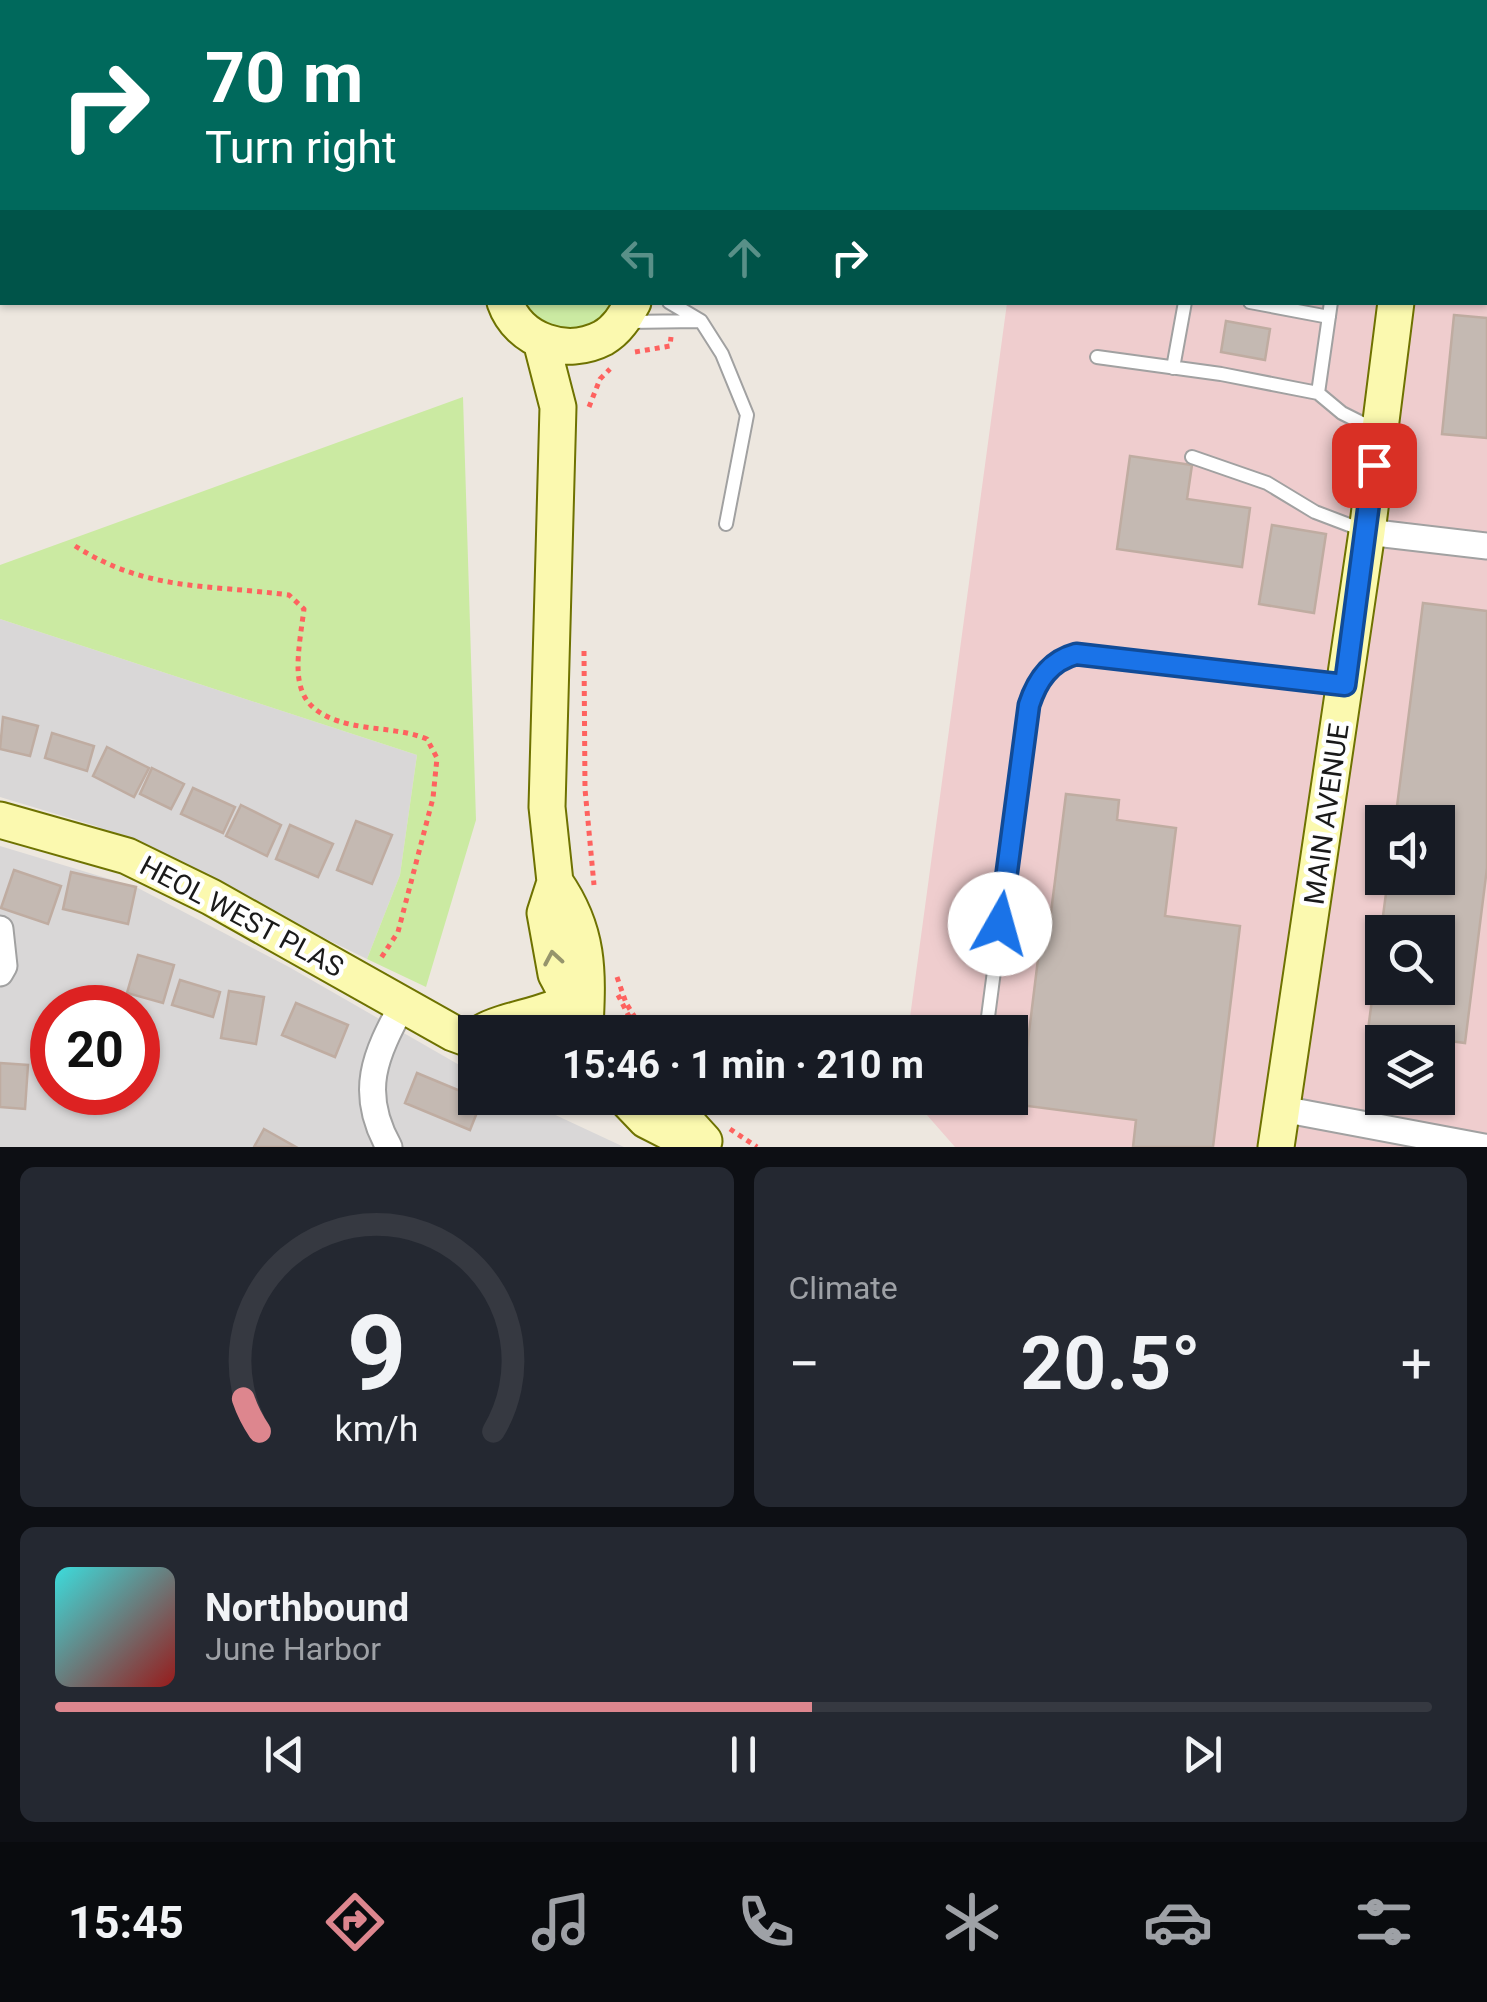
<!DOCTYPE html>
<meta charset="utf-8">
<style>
:root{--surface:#171b24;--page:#242831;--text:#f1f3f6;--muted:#9ea1a6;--line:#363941;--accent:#dd868e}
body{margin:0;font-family:Roboto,sans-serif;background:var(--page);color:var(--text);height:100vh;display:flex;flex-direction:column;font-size:38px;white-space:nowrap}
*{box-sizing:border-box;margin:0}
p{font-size:32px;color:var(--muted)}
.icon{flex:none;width:55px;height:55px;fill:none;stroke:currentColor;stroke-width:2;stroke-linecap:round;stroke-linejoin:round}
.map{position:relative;height:1147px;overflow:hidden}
.side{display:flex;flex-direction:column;gap:20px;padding:20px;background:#0d0f14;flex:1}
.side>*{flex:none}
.banner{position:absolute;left:0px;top:0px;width:1488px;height:305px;box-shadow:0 2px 8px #0004;background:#00695c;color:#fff;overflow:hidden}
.tools{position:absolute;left:1365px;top:805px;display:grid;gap:20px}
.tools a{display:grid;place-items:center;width:90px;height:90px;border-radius:0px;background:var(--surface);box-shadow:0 2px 8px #0004;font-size:50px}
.speed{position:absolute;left:30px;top:985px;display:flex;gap:20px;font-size:50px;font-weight:700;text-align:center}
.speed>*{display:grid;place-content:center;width:130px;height:130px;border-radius:50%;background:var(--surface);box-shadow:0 2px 8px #0004;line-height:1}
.speed .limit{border:15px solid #d22;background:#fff;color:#111}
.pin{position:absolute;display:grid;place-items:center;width:85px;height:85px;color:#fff;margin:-42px;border-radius:20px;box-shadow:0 5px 15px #0006}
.me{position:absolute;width:110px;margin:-55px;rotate:7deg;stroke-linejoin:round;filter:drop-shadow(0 0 8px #0008)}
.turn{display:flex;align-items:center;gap:35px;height:210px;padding:0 40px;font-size:45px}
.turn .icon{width:130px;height:130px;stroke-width:2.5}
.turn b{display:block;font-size:70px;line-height:85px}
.lanes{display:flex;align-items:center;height:95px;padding:0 40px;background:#0003;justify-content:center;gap:50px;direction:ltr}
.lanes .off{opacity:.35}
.big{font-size:75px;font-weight:700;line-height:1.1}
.side .widget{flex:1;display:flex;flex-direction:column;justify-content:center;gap:15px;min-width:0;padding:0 35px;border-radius:15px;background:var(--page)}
.side .dial{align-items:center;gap:0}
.dial svg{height:260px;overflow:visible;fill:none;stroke:var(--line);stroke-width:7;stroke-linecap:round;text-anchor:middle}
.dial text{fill:var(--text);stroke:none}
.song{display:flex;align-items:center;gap:30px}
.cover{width:120px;height:120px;border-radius:15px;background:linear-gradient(135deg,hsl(180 70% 55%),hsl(0 70% 35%))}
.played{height:10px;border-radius:5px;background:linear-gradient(90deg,var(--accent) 55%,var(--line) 55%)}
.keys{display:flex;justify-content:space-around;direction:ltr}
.heat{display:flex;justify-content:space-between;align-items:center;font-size:55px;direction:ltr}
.side .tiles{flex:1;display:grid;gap:20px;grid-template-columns:1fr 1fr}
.widget:last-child{grid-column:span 2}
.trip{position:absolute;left:458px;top:1015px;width:570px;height:100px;border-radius:0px;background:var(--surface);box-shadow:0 2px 8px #0004;font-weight:700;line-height:100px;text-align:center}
.tabs{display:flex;height:160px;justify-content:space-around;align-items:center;background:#090b0e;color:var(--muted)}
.tabs .icon{width:70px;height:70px}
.tabs .active{color:var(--accent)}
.tabs b{font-size:45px;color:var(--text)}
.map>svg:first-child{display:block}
.residential{fill:#d9d7d7;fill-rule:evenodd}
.commercial{fill:#efcdce;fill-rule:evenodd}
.grass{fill:#cbeaa2}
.building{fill:#c4b9b2;stroke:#bfaca1;stroke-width:2.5;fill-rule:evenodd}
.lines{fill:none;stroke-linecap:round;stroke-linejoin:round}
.lane-casing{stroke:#a1a1a1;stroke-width:16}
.street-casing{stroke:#a1a1a1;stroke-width:29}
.secondary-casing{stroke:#6e7201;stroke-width:39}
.path{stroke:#fe625f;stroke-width:5;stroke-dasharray:5 5;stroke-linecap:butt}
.lane{stroke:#fff;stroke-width:12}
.street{stroke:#fff;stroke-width:25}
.secondary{stroke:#fbf9af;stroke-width:35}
.oneway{stroke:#96956c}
.route-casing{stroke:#114b97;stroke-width:25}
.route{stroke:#1a73e8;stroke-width:18}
.labels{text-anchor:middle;stroke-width:9;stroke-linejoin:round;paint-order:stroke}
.street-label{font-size:28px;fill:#1a1a1a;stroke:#fff}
</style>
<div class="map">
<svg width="1487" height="1147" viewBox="0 0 1487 1147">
<rect width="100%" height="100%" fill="#ede7df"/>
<path class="residential" d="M0,619L417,755L400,875L367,959L96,826L0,797Z
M0,846L136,887L289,967L475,1074V1098H519L624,1147H0ZM52,1008H138V1092H52Z"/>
<path class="commercial" d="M327,0H1487V1147H955L912,1098H1010V1032H908L1007,303L1485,302V2ZM1382,822H1438V878H1382ZM1382,932H1438V988H1382ZM1382,1042H1438V1098H1382Z"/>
<path class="grass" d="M519,303H618L601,326L548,332Z
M463,397L476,820L426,987L367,959L400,875L417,755L0,619V565Z"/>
<path class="building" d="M1454,315L1487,318V438L1442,434Z
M1226,321L1270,329L1265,360L1221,352Z
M1130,456L1192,465L1187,499L1250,508L1242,567L1117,549Z
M1272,525L1326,534L1314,613L1259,604Z
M1423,603L1487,611V868L1465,1043L1368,1030L1388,878H1438V822H1395ZM1382,932H1438V988H1382Z
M3,717L38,726L30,756L0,749Z
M52,733L94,746L87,771L45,758Z
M107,747L149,768L134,797L93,776Z
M152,768L184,784L171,809L140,794Z
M193,788L235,807L223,833L181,814Z
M1066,794L1119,800L1117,820L1176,828L1165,916L1240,926L1213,1147H1133L1136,1120L1020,1105L1041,935L1048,936Z
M241,805L281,825L267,856L226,836Z
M356,821L392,835L372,884L337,870Z
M290,825L333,844L318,877L276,859Z
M14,870L61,886L48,924L1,908Z
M71,872L136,887L128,924L63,909Z
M138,955L174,965L163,1003L127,993Z
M180,980L220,992L213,1017L172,1005Z
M229,991L264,997L256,1044L221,1038Z
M296,1003L348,1025L335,1057L282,1035Z
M0,1063L28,1065L25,1109L0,1107Z
M417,1073L482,1100L470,1130L405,1103Z
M264,1129L296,1147H254Z"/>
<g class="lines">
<g class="lane-casing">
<path id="lane" d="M973,2L974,0
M1372,2V0
M669,302L701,321L722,354L747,415L726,524
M1250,302L1329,317
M1331,302L1318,393L1342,413L1376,430
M628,322L698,321
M1097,357L1221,374L1318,393
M1173,368L1185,302
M1192,457L1267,483L1315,512L1365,531
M986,1032L1029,705C1037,680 1050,661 1077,654L1342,685"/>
</g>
<g class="street-casing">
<path id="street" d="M1367,532L1487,546
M0,929L4,966L0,973
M1282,1109L1484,1147
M389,1147C358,1092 375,1055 403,1004"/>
</g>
<g class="secondary-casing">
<path id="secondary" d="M24,0L28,2
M1433,2V0
M505,302C519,342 567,357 603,338C617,330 625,317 633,302
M541,341L558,407L547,807L555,882L545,913L556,974L587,1032
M0,820L127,856L211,897L453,1033L475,1041
M555,882C589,931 588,970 585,1028
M483,1032C497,1023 531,1017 549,1010L591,1032
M625,1098L646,1120L699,1147
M665,1098L704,1141
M1276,1147L1367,532L1396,302"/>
</g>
<path class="path" d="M74,0L77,2
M635,352L670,346L671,337
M589,407L600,379L610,369
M75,546C148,592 207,584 289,595L304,609C295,676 285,715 365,727C386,730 407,731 427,739L437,758L433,798L398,932L381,958
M584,651L585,789L594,885
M617,977L626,1003L644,1032
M618,995L637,1032
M730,1129L757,1147"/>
<use href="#lane" class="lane"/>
<use href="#street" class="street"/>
<use href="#secondary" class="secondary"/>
</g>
<defs><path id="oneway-chevron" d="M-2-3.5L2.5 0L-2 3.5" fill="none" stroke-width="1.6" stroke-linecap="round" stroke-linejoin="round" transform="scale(2.5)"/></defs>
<use class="oneway" href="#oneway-chevron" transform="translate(553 958) rotate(-100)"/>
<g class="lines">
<g class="route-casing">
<path id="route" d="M1000,924L1029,705C1037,680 1050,661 1076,654L1345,685L1374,465"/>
</g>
<use href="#route" class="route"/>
</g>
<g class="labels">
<g class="street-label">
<text transform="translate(1326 814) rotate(-82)" y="10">MAIN AVENUE</text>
<text transform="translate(242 916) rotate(28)" y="10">HEOL WEST PLAS</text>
</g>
</g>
</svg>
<div class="tools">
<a><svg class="icon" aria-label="sound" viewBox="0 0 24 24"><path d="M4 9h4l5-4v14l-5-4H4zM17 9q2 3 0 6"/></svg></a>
<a><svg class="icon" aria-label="search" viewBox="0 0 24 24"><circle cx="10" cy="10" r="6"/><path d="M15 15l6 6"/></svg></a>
<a><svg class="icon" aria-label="layers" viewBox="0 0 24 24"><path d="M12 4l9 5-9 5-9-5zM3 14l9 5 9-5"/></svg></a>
</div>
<div class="speed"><div class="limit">20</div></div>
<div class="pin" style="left:1374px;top:465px;background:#d93025"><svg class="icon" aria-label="arrive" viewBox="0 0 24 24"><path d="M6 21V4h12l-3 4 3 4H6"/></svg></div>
<svg class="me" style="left:1000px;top:924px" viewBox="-20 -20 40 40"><circle r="19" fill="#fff"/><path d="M0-13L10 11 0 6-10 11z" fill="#1a73e8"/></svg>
<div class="trip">15:46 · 1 min · 210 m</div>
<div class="banner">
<div class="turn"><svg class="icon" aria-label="right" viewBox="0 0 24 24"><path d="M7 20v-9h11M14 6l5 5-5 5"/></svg><div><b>70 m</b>Turn right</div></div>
<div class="lanes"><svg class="icon off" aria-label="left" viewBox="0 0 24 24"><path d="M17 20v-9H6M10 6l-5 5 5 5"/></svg><svg class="icon off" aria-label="ahead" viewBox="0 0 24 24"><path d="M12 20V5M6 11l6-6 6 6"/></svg><svg class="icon" aria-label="right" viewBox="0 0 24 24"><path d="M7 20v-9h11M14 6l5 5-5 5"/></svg></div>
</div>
</div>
<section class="side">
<div class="tiles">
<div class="widget dial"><svg viewBox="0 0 100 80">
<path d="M14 69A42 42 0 1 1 86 69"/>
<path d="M14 69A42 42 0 0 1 9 59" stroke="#dd868e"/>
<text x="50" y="56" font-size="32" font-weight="700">9</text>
<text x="50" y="72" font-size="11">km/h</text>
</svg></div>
<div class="widget"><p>Climate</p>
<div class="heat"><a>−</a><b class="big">20.5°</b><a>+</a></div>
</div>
<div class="widget">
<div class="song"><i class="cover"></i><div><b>Northbound</b><p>June Harbor</p></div></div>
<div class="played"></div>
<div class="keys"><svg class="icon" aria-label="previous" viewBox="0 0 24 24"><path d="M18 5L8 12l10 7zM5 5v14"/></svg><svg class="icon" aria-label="pause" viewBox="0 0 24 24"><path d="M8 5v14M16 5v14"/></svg><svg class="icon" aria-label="next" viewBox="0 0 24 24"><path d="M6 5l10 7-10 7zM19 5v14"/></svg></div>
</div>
</div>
</section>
<nav class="tabs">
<b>15:45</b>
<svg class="icon active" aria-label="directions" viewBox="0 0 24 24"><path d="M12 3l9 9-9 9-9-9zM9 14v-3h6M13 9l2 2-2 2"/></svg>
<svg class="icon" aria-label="music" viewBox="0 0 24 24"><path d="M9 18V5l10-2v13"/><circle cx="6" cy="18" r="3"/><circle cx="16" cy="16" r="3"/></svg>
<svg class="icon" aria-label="phone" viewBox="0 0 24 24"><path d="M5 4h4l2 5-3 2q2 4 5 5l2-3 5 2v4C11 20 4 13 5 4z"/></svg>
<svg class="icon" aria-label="climate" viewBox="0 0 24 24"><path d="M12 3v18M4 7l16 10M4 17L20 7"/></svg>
<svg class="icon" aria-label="car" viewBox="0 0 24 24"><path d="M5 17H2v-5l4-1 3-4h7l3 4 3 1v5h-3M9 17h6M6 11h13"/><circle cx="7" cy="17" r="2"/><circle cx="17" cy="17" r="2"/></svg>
<svg class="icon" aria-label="filters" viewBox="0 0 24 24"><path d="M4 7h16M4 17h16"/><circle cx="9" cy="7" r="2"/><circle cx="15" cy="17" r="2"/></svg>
</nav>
